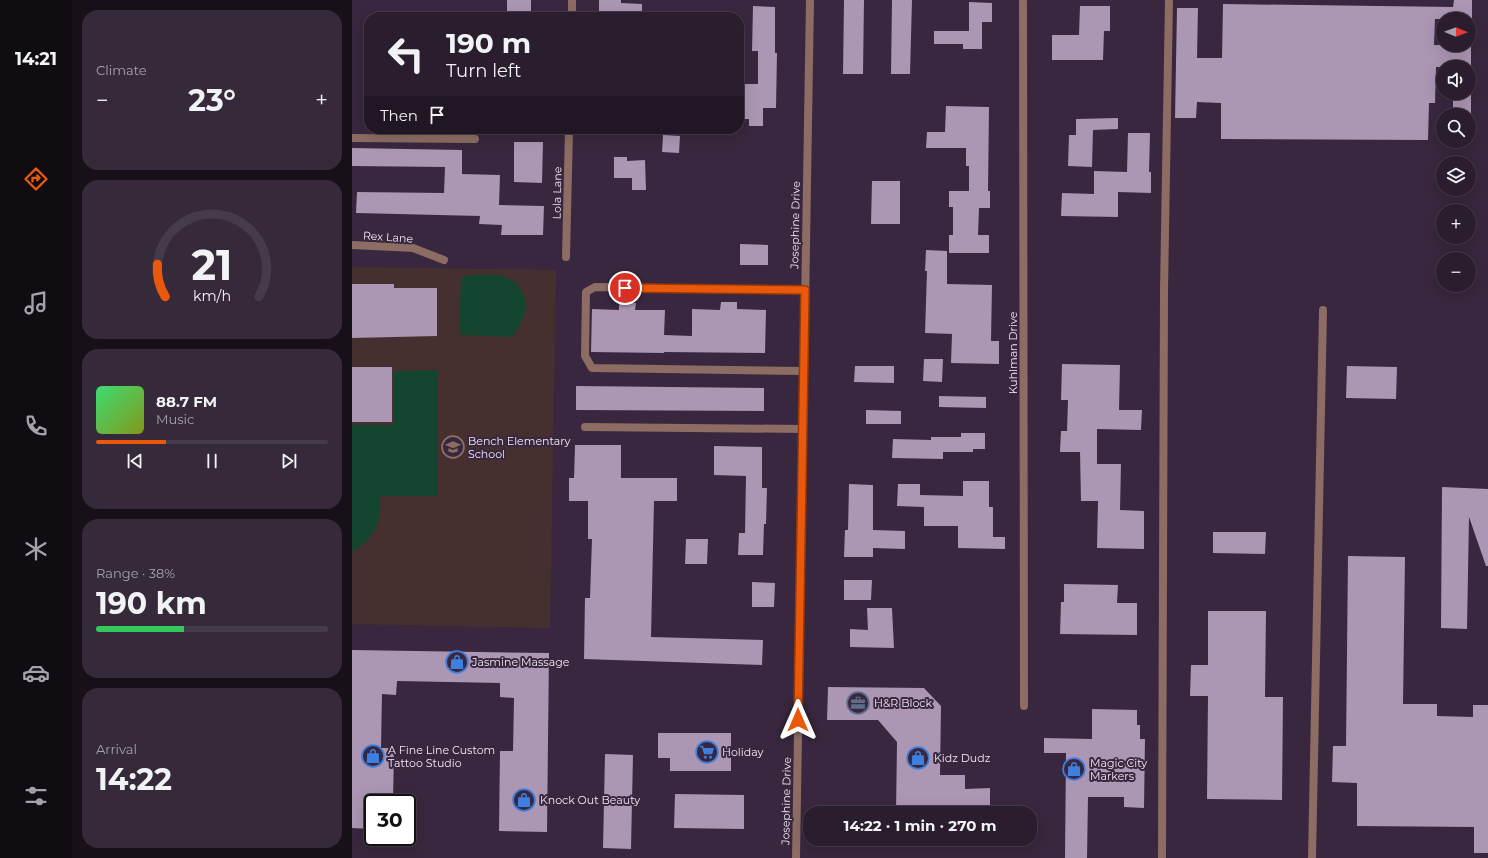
<!DOCTYPE html>
<meta charset="utf-8">
<style>
:root{--surface:#2a1d2e;--page:#362a3a;--text:#f1f3f6;--muted:#a5a2aa;--line:#463b4a;--accent:#ea580c}
body{margin:0;font-family:Montserrat,sans-serif;background:var(--page);color:var(--text);height:100vh;display:flex;flex-direction:column;font-size:15px;white-space:nowrap}
*{box-sizing:border-box;margin:0}
p{font-size:13px;color:var(--muted)}
.icon{flex:none;width:22px;height:22px;fill:none;stroke:currentColor;stroke-width:2;stroke-linecap:round;stroke-linejoin:round}
.map{position:relative;flex:1;overflow:hidden}
.side{display:flex;flex-direction:column;gap:10px;padding:10px;background:#171019;width:280px}
.side>*{flex:none}
.hud{position:absolute;left:12px;top:12px;width:380px;height:122px;border-radius:16px;box-shadow:0 4px 16px #0002,0 0 0 1px var(--line);background:#2a1d2e;color:var(--text);overflow:hidden}
.needle{width:26px;rotate:91deg}
.buttons{position:absolute;left:1084px;top:12px;display:grid;gap:8px}
.buttons a{display:grid;place-items:center;width:40px;height:40px;border-radius:50%;background:var(--surface);box-shadow:0 4px 16px #0002,0 0 0 1px var(--line);font-size:20px}
.speed{position:absolute;left:12px;top:794px;display:flex;gap:8px;font-size:20px;font-weight:700;text-align:center}
.speed>*{display:grid;place-content:center;width:52px;height:52px;border-radius:50%;background:var(--surface);box-shadow:0 4px 16px #0002,0 0 0 1px var(--line);line-height:1}
.speed .limit{border:2px solid #111;border-radius:6px;background:#fff;color:#111}
.pin{position:absolute;display:grid;place-items:center;width:34px;height:34px;color:#fff;margin:-17px;border:2px solid #fff;border-radius:50%;box-shadow:0 1px 4px #0007}
.me{position:absolute;width:44px;margin:-22px;rotate:0deg;stroke-linejoin:round;filter:drop-shadow(0 0 3px #0008)}
.turn{display:flex;align-items:center;gap:14px;height:84px;padding:0 16px;font-size:18px}
.turn .icon{width:52px;height:52px;stroke-width:2.5}
.turn b{display:block;font-size:28px;line-height:34px}
.then{display:flex;align-items:center;height:38px;padding:0 16px;background:#0003;gap:8px;font-size:15px}
.big{font-size:30px;font-weight:700;line-height:1.1}
.side .card{flex:1;display:flex;flex-direction:column;justify-content:center;gap:6px;min-width:0;padding:0 14px;border-radius:16px;background:var(--page)}
.side .dial{align-items:center;gap:0}
.dial svg{height:104px;overflow:visible;fill:none;stroke:var(--line);stroke-width:7;stroke-linecap:round;text-anchor:middle}
.dial text{fill:var(--text);stroke:none}
.song{display:flex;align-items:center;gap:12px}
.cover{width:48px;height:48px;border-radius:6px;background:linear-gradient(135deg,hsl(140 70% 55%),hsl(70 70% 35%))}
.played{height:4px;border-radius:2px;background:linear-gradient(90deg,var(--accent) 30%,var(--line) 30%)}
.keys{display:flex;justify-content:space-around;direction:ltr}
.heat{display:flex;justify-content:space-between;align-items:center;font-size:22px;direction:ltr}
.charge{height:6px;border-radius:3px;background:linear-gradient(90deg,#34c759 38%,var(--line) 0)}
.trip{position:absolute;left:451px;top:806px;width:234px;height:40px;border-radius:16px;background:var(--surface);box-shadow:0 4px 16px #0002,0 0 0 1px var(--line);font-weight:700;line-height:40px;text-align:center}
main{display:flex;flex:1;min-height:0}
.tab-bar{display:flex;flex-direction:column;width:72px;justify-content:space-around;align-items:center;background:#110c12;color:var(--muted)}
.tab-bar .icon{width:28px;height:28px}
.tab-bar .current{color:var(--accent)}
.tab-bar b{font-size:18px;color:var(--text)}
.map>svg:first-child{display:block}
.education{fill:#45302f}
.green{fill:#134530}
.building{fill:#ab96b3}
.lines{fill:none;stroke-linecap:round;stroke-linejoin:round}
.lane{stroke:#8c6c63;stroke-width:8}
.street{stroke:#8c6c63;stroke-width:8}
.route-casing{stroke:#983908;stroke-width:10}
.route{stroke:#ea580c;stroke-width:7}
.labels{text-anchor:middle;stroke-width:4;stroke-linejoin:round;paint-order:stroke}
.street-label{font-size:11px;fill:#f2e7f6;stroke:#38273e}
.poi-label{font-size:11px;fill:#f2e7f6;stroke:#38273e;text-anchor:start}
</style>
<main>
<nav class="tab-bar">
<b>14:21</b>
<svg class="icon current" aria-label="directions" viewBox="0 0 24 24"><path d="M12 3l9 9-9 9-9-9zM9 14v-3h6M13 9l2 2-2 2"/></svg>
<svg class="icon" aria-label="music" viewBox="0 0 24 24"><path d="M9 18V5l10-2v13"/><circle cx="6" cy="18" r="3"/><circle cx="16" cy="16" r="3"/></svg>
<svg class="icon" aria-label="phone" viewBox="0 0 24 24"><path d="M5 4h4l2 5-3 2q2 4 5 5l2-3 5 2v4C11 20 4 13 5 4z"/></svg>
<svg class="icon" aria-label="climate" viewBox="0 0 24 24"><path d="M12 3v18M4 7l16 10M4 17L20 7"/></svg>
<svg class="icon" aria-label="car" viewBox="0 0 24 24"><path d="M5 17H2v-5l4-1 3-4h7l3 4 3 1v5h-3M9 17h6M6 11h13"/><circle cx="7" cy="17" r="2"/><circle cx="17" cy="17" r="2"/></svg>
<svg class="icon" aria-label="filters" viewBox="0 0 24 24"><path d="M4 7h16M4 17h16"/><circle cx="9" cy="7" r="2"/><circle cx="15" cy="17" r="2"/></svg>
</nav>
<section class="side">
<div class="card"><p>Climate</p>
<div class="heat"><a>−</a><b class="big">23°</b><a>+</a></div>
</div>
<div class="card dial"><svg viewBox="0 0 100 80">
<path d="M14 69A42 42 0 1 1 86 69"/>
<path d="M14 69A42 42 0 0 1 8 44" stroke="#ea580c"/>
<text x="50" y="56" font-size="32" font-weight="700">21</text>
<text x="50" y="72" font-size="11">km/h</text>
</svg></div>
<div class="card">
<div class="song"><i class="cover"></i><div><b>88.7 FM</b><p>Music</p></div></div>
<div class="played"></div>
<div class="keys"><svg class="icon" aria-label="previous" viewBox="0 0 24 24"><path d="M18 5L8 12l10 7zM5 5v14"/></svg><svg class="icon" aria-label="pause" viewBox="0 0 24 24"><path d="M8 5v14M16 5v14"/></svg><svg class="icon" aria-label="next" viewBox="0 0 24 24"><path d="M6 5l10 7-10 7zM19 5v14"/></svg></div>
</div>
<div class="card"><p>Range · 38%</p><b class="big">190 km</b><div class="charge"></div></div>
<div class="card"><p>Arrival</p><b class="big">14:22</b></div>
</section>
<div class="map">
<svg width="1136" height="858" viewBox="0 0 1136 858">
<rect width="100%" height="100%" fill="#38273e"/>
<path class="education" d="M0,267L204,270L198,628L0,624Z"/>
<path class="green" d="M115,275C126,275 139,274 150,276C169,280 178,300 171,318C169,325 164,331 160,337L107,335L109,278Z
M86,370V496H28C28,503 28,511 27,518C24,533 12,545 0,552V425H42V371Z"/>
<path class="building" d="M155,0H179V16H155Z
M247,0H269V3L290,4V15H269V17H247Z
M492,0H512L511,74H491Z
M540,0H560L558,74H539Z
M1102,0H1120V19H1083L1082,45H1119V67H1084L1083,103H1077L1076,140L869,139V103L845,102L844,118H823L825,8H846L845,58H870L871,4L1101,7Z
M617,2L640,3V22H630V49H611V44H582V31H617Z
M401,6L423,7V53H425L424,108H411V126H397V119H387V84H406V51H400Z
M728,6H758V31H752L751,60H700V35H727Z
M1101,93H1119V115H1101Z
M594,106L637,107L636,191H638V208H627L626,235H637V253H597V235H601V207H597V191H617V166H614V148H574L575,132H593Z
M766,118V129L741,130L740,167L716,166L717,135H724V119Z
M776,133H798L797,172H799V193L766,192V217L709,216L710,193L742,194V171L775,172Z
M311,135L328,136L327,153L310,152Z
M162,142H191L190,183L162,182Z
M0,148L110,150V174L148,175L147,205L192,206L191,235H149L150,225L127,224L128,216L4,213L5,192L92,193L93,167L0,166Z
M262,157H275V161L293,160L294,190H280V178H262Z
M520,181H548V224H519Z
M388,244L416,245V265H388Z
M574,250L595,251V284L640,285L639,341H647V364L599,363L600,334L573,333L575,271H573Z
M0,284H42V288H85V336L0,338Z
M369,302H385V309L414,310L413,353L312,352V353L239,352L240,309L267,310V303H284L283,310H313L312,335L340,336V309L368,310Z
M572,359H591L590,382L571,381Z
M710,364L768,365L767,410H790L789,430L745,429V464H769L768,510L792,511V549L745,548L746,501H729L728,452H708L709,431H715L716,400H709Z
M503,366H542V383L502,382Z
M995,366L1045,367L1044,399L994,398Z
M0,367H40V422H0Z
M224,386L412,388V411L224,410Z
M587,396L634,397V408L587,407Z
M514,410L549,411V424H514Z
M609,433H633V449H621V452H591V459L540,458L541,439L579,440V437H609Z
M223,445H269V478H325V501H302L299,637L411,640L410,665L232,659L233,598H238L240,539H236V501H217V478H222Z
M362,446L410,447V488H415L414,524H412L411,555H386L387,533H393L394,476L362,475Z
M611,481H637V507H641V537H653V549L606,548V526H572V507L545,506L546,484H568V495L611,496Z
M497,484L521,485V530L553,531V549L521,548V557H492L493,530H496Z
M1090,487L1136,489V566H1134L1117,517L1115,629L1089,628Z
M861,532H914L913,554L861,553Z
M334,539H356L355,564H333Z
M996,556L1053,557L1051,704H1085V716L1121,717V705H1136V853H1122V827L1005,826V783L980,782L981,746H994Z
M492,580H520L519,600H492Z
M400,582L423,583L422,607H400Z
M712,584L766,585L765,603H785V635L708,634L709,602H712Z
M515,608H540L542,648L498,647V629L516,630Z
M856,611H914L913,697H931L930,800L855,799L856,696H838L839,665H856Z
M0,650L197,653L195,832L147,831L148,751H161L162,698L148,697V683L45,681L44,695L30,694L29,748H42L41,803H21V829L0,828Z
M476,687L572,688L589,706L588,775H613V789L638,788V813H544L545,742L526,720H475Z
M740,709L785,710V725H788V739H793L792,808L772,807V797H736L735,858H713L714,753H692V738L740,739Z
M306,733H379V771H318V758H306Z
M253,754L281,755L279,849L251,848Z
M323,794L392,795V829L322,828Z"/>
<g class="lines">
<path class="lane" d="M0,138L123,139
M452,371L240,368L233,356L234,292L243,287L453,290
M233,427L451,429
M810,858L812,290L817,0
M960,858L971,310"/>
<path class="street" d="M671,0L672,706
M220,17V0
M0,245L61,248L92,260
M214,257L217,129
M444,858L458,0"/>
</g>
<g class="lines">
<g class="route-casing">
<path id="route" d="M273,288L453,290L446,720"/>
</g>
<use href="#route" class="route"/>
</g>
<defs>
<g id="school-ring" transform="scale(1.15)"><circle r="9.5" fill="#38273e" stroke="#8d6e63" stroke-width="1.5"/><path d="M0-5L7-2L0 1L-7-2ZM-4 1L0 2.5L4 1V4Q0 6-4 4Z" fill="#8d6e63"/></g>
<g id="shop-ring" transform="scale(1.15)"><circle r="9.5" fill="#38273e" stroke="#3f7fe0" stroke-width="1.5"/><path d="M-5-2.5h2.3a2.7 3.5 0 0 1 5.4 0H5L5.5 6h-11ZM-1.5-2.5h3a1.5 2.3 0 0 0-3 0Z" fill="#3f7fe0"/></g>
<g id="office-ring" transform="scale(1.15)"><circle r="9.5" fill="#38273e" stroke="#5c6f8a" stroke-width="1.5"/><path d="M-6-3h4V-5.5h4V-3h4V5H-6ZM-1-4.5V-3h2v-1.5ZM-6 0V1H6V0Z" fill="#5c6f8a"/></g>
<g id="supermarket-ring" transform="scale(1.15)"><circle r="9.5" fill="#38273e" stroke="#3f7fe0" stroke-width="1.5"/><path d="M-6-5.5h2.5l.6 2H6L4.5 2H-2.5L-4.4-4H-6ZM-1.5 3.2a1.3 1.3 0 1 0 .1 0ZM3 3.2a1.3 1.3 0 1 0 .1 0Z" fill="#3f7fe0"/></g>
</defs>
<g fill-rule="evenodd">
<use href="#school-ring" x="101" y="447"/>
<use href="#shop-ring" x="105" y="662"/>
<use href="#office-ring" x="506" y="703"/>
<use href="#supermarket-ring" x="355" y="752"/>
<use href="#shop-ring" x="21" y="756"/>
<use href="#shop-ring" x="566" y="758"/>
<use href="#shop-ring" x="722" y="769"/>
<use href="#shop-ring" x="172" y="800"/>
</g>
<g class="labels">
<g class="street-label">
<text transform="translate(205 193) rotate(-89)" y="4">Lola Lane</text>
<text transform="translate(443 225) rotate(-89)" y="4">Josephine Drive</text>
<text transform="translate(36 237) rotate(4)" y="4">Rex Lane</text>
<text transform="translate(661 353) rotate(-90)" y="4">Kuhlman Drive</text>
<text transform="translate(434 801) rotate(-89)" y="4">Josephine Drive</text>
</g>
<g class="poi-label">
<text x="116" y="445">Bench Elementary<tspan x="116" dy="13">School</tspan></text>
<text x="120" y="666">Jasmine Massage</text>
<text x="522" y="707">H&amp;R Block</text>
<text x="36" y="754">A Fine Line Custom<tspan x="36" dy="13">Tattoo Studio</tspan></text>
<text x="370" y="756">Holiday</text>
<text x="582" y="762">Kidz Dudz</text>
<text x="738" y="767">Magic City<tspan x="738" dy="13">Markers</tspan></text>
<text x="188" y="804">Knock Out Beauty</text>
</g>
</g>
</svg>
<div class="buttons">
<a><svg class="needle" viewBox="-14 -14 28 28"><path d="M0-13l5 13h-10z" fill="#e53935"/><path d="M0 13l5-13h-10z" fill="#a5a2aa"/></svg></a>
<a><svg class="icon" aria-label="sound" viewBox="0 0 24 24"><path d="M4 9h4l5-4v14l-5-4H4zM17 9q2 3 0 6"/></svg></a>
<a><svg class="icon" aria-label="search" viewBox="0 0 24 24"><circle cx="10" cy="10" r="6"/><path d="M15 15l6 6"/></svg></a>
<a><svg class="icon" aria-label="layers" viewBox="0 0 24 24"><path d="M12 4l9 5-9 5-9-5zM3 14l9 5 9-5"/></svg></a>
<a>+</a>
<a>−</a>
</div>
<div class="speed"><div class="limit">30</div></div>
<div class="pin" style="left:273px;top:288px;background:#d93025"><svg class="icon" aria-label="arrive" viewBox="0 0 24 24"><path d="M6 21V4h12l-3 4 3 4H6"/></svg></div>
<svg class="me" style="left:446px;top:720px" viewBox="-20 -20 40 40"><path d="M0-17L14 15 0 8-14 15z" fill="#ea580c" stroke="#fff" stroke-width="4"/></svg>
<div class="trip">14:22 · 1 min · 270 m</div>
<div class="hud">
<div class="turn"><svg class="icon" aria-label="left" viewBox="0 0 24 24"><path d="M17 20v-9H6M10 6l-5 5 5 5"/></svg><div><b>190 m</b>Turn left</div></div>
<div class="then">Then<svg class="icon" aria-label="arrive" viewBox="0 0 24 24"><path d="M6 21V4h12l-3 4 3 4H6"/></svg></div>
</div>
</div>
</main>
